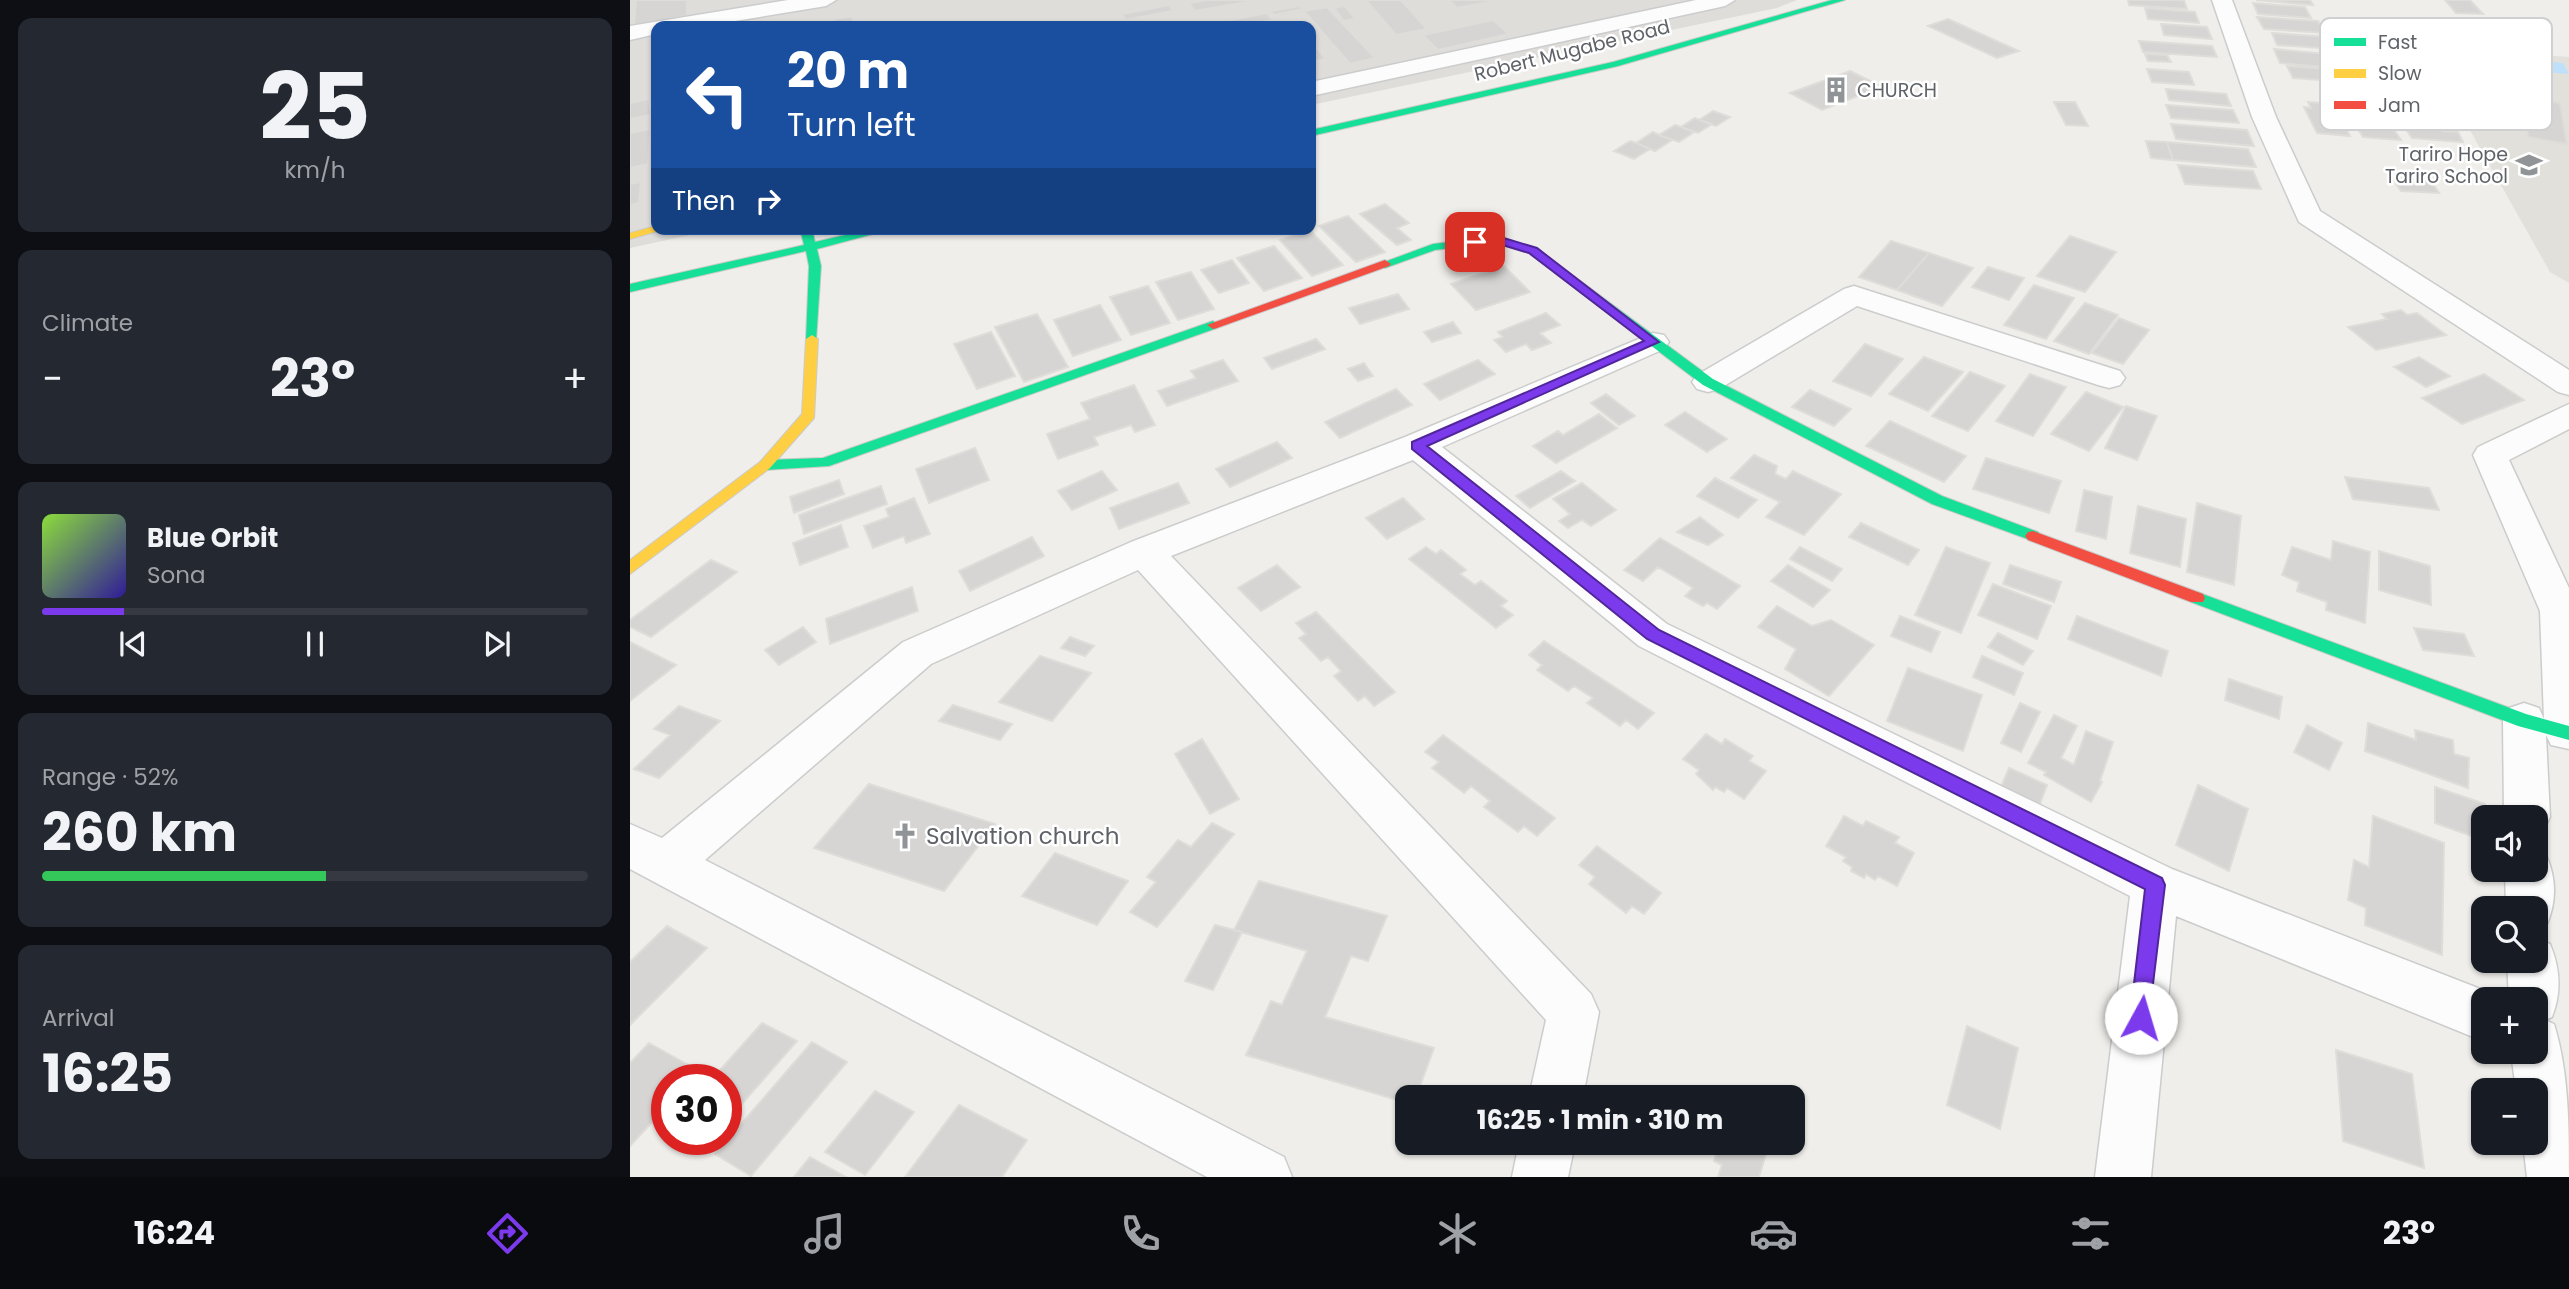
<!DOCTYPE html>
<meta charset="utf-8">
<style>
:root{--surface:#171b24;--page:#242831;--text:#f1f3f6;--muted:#9ea1a6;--line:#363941;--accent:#7c3aed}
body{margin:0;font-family:Poppins,sans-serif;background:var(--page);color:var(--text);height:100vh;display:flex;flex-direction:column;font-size:26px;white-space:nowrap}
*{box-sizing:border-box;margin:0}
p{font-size:23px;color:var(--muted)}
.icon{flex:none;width:38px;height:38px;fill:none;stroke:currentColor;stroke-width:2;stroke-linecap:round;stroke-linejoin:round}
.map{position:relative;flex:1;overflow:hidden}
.sheet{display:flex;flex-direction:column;gap:18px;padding:18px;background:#0d0f14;width:630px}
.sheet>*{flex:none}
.guide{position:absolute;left:21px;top:21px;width:665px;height:214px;border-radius:14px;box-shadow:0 2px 5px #0004;background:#1a4fa0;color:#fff;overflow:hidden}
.tools{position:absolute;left:1841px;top:805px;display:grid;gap:14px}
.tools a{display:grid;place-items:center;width:77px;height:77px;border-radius:14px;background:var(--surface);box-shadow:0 2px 5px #0004;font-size:35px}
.speed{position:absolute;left:21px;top:1064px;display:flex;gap:14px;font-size:35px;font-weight:700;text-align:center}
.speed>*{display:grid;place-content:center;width:91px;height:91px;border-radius:50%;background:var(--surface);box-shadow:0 2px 5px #0004;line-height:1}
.speed .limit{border:10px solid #d22;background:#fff;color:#111}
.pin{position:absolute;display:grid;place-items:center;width:60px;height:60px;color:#fff;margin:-30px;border-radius:14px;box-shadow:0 4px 10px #0006}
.me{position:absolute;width:77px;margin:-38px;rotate:6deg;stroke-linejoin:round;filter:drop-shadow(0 0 5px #0008)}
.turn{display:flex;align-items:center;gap:24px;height:147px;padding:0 21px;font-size:32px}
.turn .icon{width:91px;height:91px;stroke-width:2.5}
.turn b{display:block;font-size:49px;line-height:60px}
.then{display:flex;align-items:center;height:66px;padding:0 21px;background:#0003;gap:14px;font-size:26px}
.big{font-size:52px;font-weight:700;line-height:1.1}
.sheet .tile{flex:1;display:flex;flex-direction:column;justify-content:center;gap:10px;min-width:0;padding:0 24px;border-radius:14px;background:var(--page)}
.sheet .dial{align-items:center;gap:0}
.dial b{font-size:91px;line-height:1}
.song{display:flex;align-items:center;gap:21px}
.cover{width:84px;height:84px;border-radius:10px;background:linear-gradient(135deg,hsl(90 70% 55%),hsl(250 70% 35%))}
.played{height:7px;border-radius:4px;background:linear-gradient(90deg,var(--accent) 15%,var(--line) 15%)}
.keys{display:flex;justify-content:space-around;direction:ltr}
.heat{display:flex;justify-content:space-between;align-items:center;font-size:38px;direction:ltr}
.charge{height:10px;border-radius:5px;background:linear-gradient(90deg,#34c759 52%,var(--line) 0)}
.trip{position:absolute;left:765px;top:1085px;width:410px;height:70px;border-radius:14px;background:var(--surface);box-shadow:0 2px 5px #0004;font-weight:700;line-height:70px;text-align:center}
.menu{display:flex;height:112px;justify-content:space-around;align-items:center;background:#090b0e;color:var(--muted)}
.menu .icon{width:49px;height:49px}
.menu .selected{color:var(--accent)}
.menu b{font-size:32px;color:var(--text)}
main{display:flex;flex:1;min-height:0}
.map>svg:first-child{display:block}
.industrial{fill:#dfddda}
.education{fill:#e2e0da}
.water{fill:#bfe0f9}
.building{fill:#d6d5d3;stroke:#deddd9;stroke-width:2}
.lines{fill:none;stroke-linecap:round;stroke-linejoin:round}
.street-casing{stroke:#cbcccc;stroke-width:3}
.fast-casing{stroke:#cacacb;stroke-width:2}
.slow-casing{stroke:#cacacb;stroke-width:2}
.jam-casing{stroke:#cacacb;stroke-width:2}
.street{fill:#fdfcfc;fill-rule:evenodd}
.fast{fill:#16e098;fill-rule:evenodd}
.slow{fill:#ffcf43;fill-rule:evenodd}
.jam{fill:#f24e42;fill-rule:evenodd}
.route{fill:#7c3aed;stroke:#51269a;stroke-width:2}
.labels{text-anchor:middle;stroke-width:5;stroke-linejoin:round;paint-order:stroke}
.far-street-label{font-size:19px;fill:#5f6368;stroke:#fff}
.far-poi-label{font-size:19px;fill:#5f6368;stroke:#fff;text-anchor:start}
.poi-label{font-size:23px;fill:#5f6368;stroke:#fff;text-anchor:start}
.key{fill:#fff;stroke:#cfd0d2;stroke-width:2}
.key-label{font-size:19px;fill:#5f6368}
</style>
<main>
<section class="sheet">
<div class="tile dial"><b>25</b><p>km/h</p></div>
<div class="tile"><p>Climate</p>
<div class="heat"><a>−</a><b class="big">23°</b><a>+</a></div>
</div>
<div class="tile">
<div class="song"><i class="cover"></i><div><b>Blue Orbit</b><p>Sona</p></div></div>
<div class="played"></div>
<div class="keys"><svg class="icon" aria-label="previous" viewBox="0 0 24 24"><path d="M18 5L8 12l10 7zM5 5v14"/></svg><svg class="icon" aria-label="pause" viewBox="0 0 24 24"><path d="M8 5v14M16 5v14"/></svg><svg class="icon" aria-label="next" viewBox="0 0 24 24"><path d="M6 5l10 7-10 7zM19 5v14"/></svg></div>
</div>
<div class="tile"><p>Range · 52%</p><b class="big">260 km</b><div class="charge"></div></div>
<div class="tile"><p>Arrival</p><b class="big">16:25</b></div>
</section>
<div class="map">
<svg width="1939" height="1177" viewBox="0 0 1939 1177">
<rect width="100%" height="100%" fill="#efeeea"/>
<path class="industrial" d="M0,0H1167L1147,8L681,105V26H26V229H88L0,248Z"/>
<path class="education" d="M1792,45L1939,57V283L1920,272Z"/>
<path class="water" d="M1891,59L1933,63L1939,74L1900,71Z"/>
<path class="building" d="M6,0H57V16L4,25Z
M576,0H628L565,11L559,3Z
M736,0H771L797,29L766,35Z
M819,0H869L827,8Z
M1498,0H1554L1557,9L1499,5Z
M1680,0L1683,5L1626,0Z
M1815,0H1840L1853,14L1826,13Z
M1623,3L1675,7L1681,18L1628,14Z
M539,5L543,11L495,20L492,14Z
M670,6L673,9L644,15L641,11Z
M715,6L725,19L714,21L704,8Z
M697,7L745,58L720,64L674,11Z
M1515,8L1565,12L1569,23L1518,19Z
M637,13L642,20L609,26H569Z
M222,16L224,26H205L204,19Z
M1627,17L1688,21L1695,33L1634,29Z
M1318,19L1389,51L1367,58L1298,26Z
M863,20L879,34L808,50L793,35Z
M1531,24L1577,27L1582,39L1534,35Z
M1642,33L1699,37L1705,49L1647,45Z
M681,41L696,59L681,62Z
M1509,41L1582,46L1587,57L1513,52Z
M1644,49L1718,56L1725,70L1650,63Z
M1515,54L1537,55L1541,62L1518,61Z
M1657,66L1727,71L1734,83L1663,78Z
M1517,69L1559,72L1564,85L1522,82Z
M1220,71L1252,87L1192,110L1160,93Z
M1536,89L1596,94L1601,106L1539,100Z
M1893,96L1930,103L1937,144L1898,137Z
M19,99L21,115L0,119V103Z
M1424,102H1445L1458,126L1436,125Z
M1678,102L1703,104L1720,136L1687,133L1674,107L1681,108Z
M1712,104L1748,106L1771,140L1733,137Z
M1536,105L1603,110L1609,123L1541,118Z
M1083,111L1100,117L1086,126L1069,120Z
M1765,113L1816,116L1823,122L1806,120L1813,131L1828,132L1833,142L1782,138Z
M1065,118L1069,120L1082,124L1068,133L1051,127Z
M1541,124L1617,130L1624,146L1546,139Z
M1045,125L1051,127L1064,132L1049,142L1029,135Z
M20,129L18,164L0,168V133Z
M1023,132L1029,135L1042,140L1025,151L1006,143Z
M1000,141L1006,143L1020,149L1004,159L984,151Z
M1516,141L1537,142L1543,160L1521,158Z
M1537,142L1618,149L1626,167L1543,160Z
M1548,165L1623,171L1631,189L1555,184Z
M1763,179L1801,181L1809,193L1771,191Z
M11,182L9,203L0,205V184Z
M755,204L779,223L767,228L781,240L767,245L730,214Z
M718,216L755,252L726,262L689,226Z
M680,230L713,265L682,276L650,240Z
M1440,236L1486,252L1455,292L1407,276Z
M1261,241L1299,253L1267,290L1229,277Z
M644,246L672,278L634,291L607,258Z
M1299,253L1343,268L1312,306L1267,290Z
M602,260L619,283L589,293L571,270Z
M874,266L900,292L846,310L821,284Z
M1358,267L1394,278L1379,300L1342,287Z
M561,272L584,309L548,320L526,282Z
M1404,285L1444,298L1416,339L1374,325Z
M518,286L540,323L501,335L480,297Z
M768,294L779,309L730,324L719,308Z
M1455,303L1488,315L1459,354L1424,341Z
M470,305L491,340L443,356L424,320Z
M1771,310L1777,315L1787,313L1816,335L1746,350L1718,327L1757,319L1752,314Z
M916,313L930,325L910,333L921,343L902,350L896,344L876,352L864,340L873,337L868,332Z
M407,314L438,367L394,382L365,327Z
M1489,318L1519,330L1493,364L1462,353Z
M823,322L831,333L802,342L794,332Z
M361,332L385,376L347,389L324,344Z
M686,339L695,349L642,369L634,358Z
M1235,344L1273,359L1241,396L1203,381Z
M1294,357L1333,372L1298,411L1259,394Z
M1789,357L1820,376L1796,387L1764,367Z
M593,360L608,381L537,406L528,391L566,378L561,371Z
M848,360L865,374L810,400L794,384Z
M734,363L743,376L728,381L718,369Z
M1340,372L1375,386L1338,431L1302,416Z
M1400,374L1436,387L1403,436L1366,421Z
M1854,374L1894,400L1832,424L1792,398Z
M504,385L525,425L505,432L501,425L464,437L468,445L428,459L417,434L460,419L451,403Z
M766,389L782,405L710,438L695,422Z
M1180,390L1221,409L1204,426L1162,407Z
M1456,392L1493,407L1459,451L1421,434Z
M976,394L1005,416L989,425L961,403Z
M1496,406L1527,416L1507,460L1475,448Z
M1055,412L1097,439L1077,452L1035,425Z
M969,414L987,428L926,463L903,446L928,431L933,435Z
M1260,421L1336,456L1314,482L1236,446Z
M647,442L662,458L600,487L586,469Z
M345,448L359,480L299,503L286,469Z
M1124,455L1147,466L1145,474L1156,479L1163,471L1211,494L1174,535L1136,517L1150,502L1101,478Z
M1356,458L1431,481L1419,513L1343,489Z
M472,471L487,490L442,510L428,491Z
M931,471L945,481L900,508L886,496Z
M1715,477L1799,488L1809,510L1723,499Z
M1085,478L1127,500L1108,518L1067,496Z
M209,480L214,494L164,513L160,497Z
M548,483L559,503L489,529L480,508Z
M952,483L986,510L961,526L952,520L938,528L929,521L940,514L923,499Z
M251,486L257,504L174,534L169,515Z
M1454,490L1482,497L1476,539L1446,531Z
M284,498L300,534L276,543L274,536L243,548L234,526L259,517L256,509Z
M773,498L794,519L757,539L736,518Z
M1567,503L1611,516L1604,585L1557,572Z
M1508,506L1556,519L1550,567L1500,553Z
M1070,517L1093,535L1078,545L1047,532Z
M1231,523L1289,550L1278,565L1219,537Z
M211,525L218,547L170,565L163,543Z
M402,537L414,556L340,591L329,571Z
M1030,538L1110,586L1087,609L1077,603L1073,606L1055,596L1063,588L1028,567L1013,581L994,570Z
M1703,541L1740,552L1735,623L1696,610L1697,602L1667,591L1669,582L1652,575L1662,547L1701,560Z
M796,547L806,554L811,550L836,570L830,574L845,585L851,581L877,601L871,606L883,615L866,628L779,559Z
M1170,547L1212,569L1202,581L1160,559Z
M1316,547L1360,563L1331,633L1285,615Z
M1749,551L1800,566L1801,605L1749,590Z
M81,560L107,572L21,637L0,627V620Z
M647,565L670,587L631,611L608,588Z
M1158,565L1200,590L1183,607L1141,581Z
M1380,565L1431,582L1424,602L1373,584Z
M1363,584L1421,606L1407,639L1348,615Z
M282,587L288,611L200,644L196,619Z
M1147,606L1182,626L1201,620L1244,645L1199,696L1155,669L1166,649L1128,627Z
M686,612L765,692L744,706L735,696L728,701L704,676L711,671L698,657L691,661L669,638L676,634L666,623Z
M1270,616L1310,632L1301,652L1261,636Z
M1447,616L1538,651L1531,676L1438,639Z
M173,627L186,642L149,665L135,650Z
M1784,628L1834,634L1844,656L1793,650Z
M1368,633L1403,651L1393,665L1358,647Z
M440,637L464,646L455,656L431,648Z
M914,641L1024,713L1008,729L996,720L990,726L957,703L963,698L944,686L938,691L907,670L912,665L899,655Z
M0,642L46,665L0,701Z
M410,656L461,673L422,721L369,702Z
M1352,656L1393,673L1384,695L1343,677Z
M1278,668L1352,695L1333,751L1257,721Z
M1599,679L1652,697L1649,719L1595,700Z
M1390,703L1410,712L1391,752L1371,743Z
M323,705L382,724L370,740L309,721Z
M49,706L90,721L29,778L4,769L40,735L24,729Z
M1424,715L1447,726L1431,758L1444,765L1456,731L1483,742L1470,781L1472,782L1461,802L1414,775L1416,772L1398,763Z
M1738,723L1786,740L1785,730L1823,740L1824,754L1839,758L1838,788L1735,751Z
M1677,725L1712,743L1699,770L1664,752Z
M1076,734L1092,744L1095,739L1123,756L1119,761L1136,771L1114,799L1097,788L1094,792L1085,787L1083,790L1066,774L1069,770L1053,759Z
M813,735L925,818L907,836L894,826L888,832L854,807L860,801L841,786L834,793L802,768L809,762L795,752Z
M572,739L609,799L580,814L545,754Z
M1379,768L1417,785L1407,812L1368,794Z
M239,784L365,824L314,891L184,848Z
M1568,785L1618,809L1599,871L1546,845Z
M1805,787L1855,804L1853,840L1805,823Z
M1214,816L1233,826L1236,821L1269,837L1265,843L1284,853L1267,886L1248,876L1245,880L1236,874L1234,878L1221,871L1222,867L1213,861L1216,857L1196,846Z
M1743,816L1814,843L1812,955L1735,925L1736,908L1718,900L1724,860L1739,867Z
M582,823L604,834L527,927L500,912L526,882L517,877L548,840L561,847Z
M967,846L1031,893L1014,914L1002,906L996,913L959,884L965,877L949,865Z
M425,853L498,881L467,925L392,896Z
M629,881L757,916L738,961L721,956L695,1017L804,1048L786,1097H777V1103L616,1055L641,1001L652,1005L677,951L604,930Z
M585,925L612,932L583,990L555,981Z
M37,926L77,948L0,1025V962Z
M132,1023L167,1041L96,1122V1080H81Z
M1337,1026L1388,1048L1370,1129L1317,1105Z
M182,1042L217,1062L121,1176L85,1154Z
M19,1043L69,1071L61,1080H37V1106L0,1146V1063Z
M1706,1050L1782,1074L1794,1168L1713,1141Z
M245,1091L284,1112L235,1175L195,1152Z
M329,1105L397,1140L372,1177H275Z
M1089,1143H1117L1137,1151L1129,1177H1088L1092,1165L1084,1161Z
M180,1157L216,1177H164Z"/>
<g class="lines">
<g class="street-casing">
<path id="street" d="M158,0H206L196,6L75,26H26V34L0,40V26Z
M1066,0H1105L1095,6L681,96V82Z
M1582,0H1602L1646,117L1690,211L1939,370V395L1928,392L1669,222L1622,117Z
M1224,286L1490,371L1495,378L1490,385L1479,388L1468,385L1227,306L1089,389L1078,392L1067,389L1062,382L1067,375L1214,289Z
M1023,333L1034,335L1039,342L1034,349L812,447L1037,624L1542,869L1871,997L1872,999H1853V1041L1546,916L1521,1177H1465L1500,896L1009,646L783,460L541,556L961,994L969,1012L953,1097H899L916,1020L508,570L301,664L75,860L654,1157L662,1177H577L0,869V824L32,838L273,642L501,542L775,437Z
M1939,404V429L1879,460L1939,588V749L1921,745L1916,735L1920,817L1913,831L1906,834V817H1874L1873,721L1879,708L1894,703L1909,708L1914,719L1910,611L1843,455L1848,447Z
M1906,851L1916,855C1926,877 1927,901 1917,924L1906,928V908H1876L1875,870H1906Z
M1906,938L1920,944C1930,968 1932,992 1922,1017L1915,1020L1924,1024C1939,1072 1939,1126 1939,1177H1897L1893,1143H1906V1090H1886L1881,1052H1906V999H1879L1877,961H1906Z
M889,1143H945L938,1177H882Z"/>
</g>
<g class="fast-casing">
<path id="fast" d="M1202,0H1215L988,66L681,136V130L983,62Z
M170,229H182L185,242L241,229H262L187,249L191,266L186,342L182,343L176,339L179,266L176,251L0,292V284L174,245Z
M867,236L907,249L1083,379L1312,496L1408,532L1411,536L1403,541L1302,504L1073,385L899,253L866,243L805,250L755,268L749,264L803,244Z
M583,321L589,325L587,328L199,466L135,470L128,465L135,460L193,458Z
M1567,592L1896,714L1939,726V740L1888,726L1561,602L1559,598L1561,594Z"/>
</g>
<g class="slow-casing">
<path id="slow" d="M26,226V229H35L0,239V233Z
M182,335L188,339L184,418L140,468L0,574V560L130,462L172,414L176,339Z"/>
</g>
<g class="jam-casing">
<path id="jam" d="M755,260L761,264L759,266L587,328L583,329L577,325Z
M1403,531L1573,594L1575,598L1573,602H1561L1398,540L1395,536L1398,532Z"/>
</g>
<use href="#street" class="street"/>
<use href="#fast" class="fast"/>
<use href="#slow" class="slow"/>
<use href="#jam" class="jam"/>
</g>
<path class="route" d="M867,236L907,248L1029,342L797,446L1029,630L1532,878L1535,885L1518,1025L1511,1028L1503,1025L1500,1018L1515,889L1017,639L782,449V442L1014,341L899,253L866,243L845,245L840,242Z"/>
<defs>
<g id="building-bare" transform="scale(2.1)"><path d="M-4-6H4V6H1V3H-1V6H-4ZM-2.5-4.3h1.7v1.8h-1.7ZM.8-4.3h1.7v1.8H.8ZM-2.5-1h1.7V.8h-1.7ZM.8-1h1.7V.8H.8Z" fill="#919496" stroke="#fff" stroke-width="2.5" paint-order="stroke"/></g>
<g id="school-bare" transform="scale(2.1)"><path d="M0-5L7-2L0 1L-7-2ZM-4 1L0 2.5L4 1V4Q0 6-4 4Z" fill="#919496" stroke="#fff" stroke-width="2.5" paint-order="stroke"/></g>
<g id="church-bare" transform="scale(2.1)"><path d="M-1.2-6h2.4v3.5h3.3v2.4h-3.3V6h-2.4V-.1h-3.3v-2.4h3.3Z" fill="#919496" stroke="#fff" stroke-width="2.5" paint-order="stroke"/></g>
</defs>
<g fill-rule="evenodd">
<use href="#building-bare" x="1206" y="90"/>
<use href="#school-bare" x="1899" y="165"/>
<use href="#church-bare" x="275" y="836"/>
</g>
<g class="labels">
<g class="far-street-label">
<text transform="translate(942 50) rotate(-14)" y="7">Robert Mugabe Road</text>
</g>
<g class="far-poi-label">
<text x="1227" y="97">CHURCH</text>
<text x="1878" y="161" text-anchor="end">Tariro Hope<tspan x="1878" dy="22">Tariro School</tspan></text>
</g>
<g class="poi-label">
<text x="296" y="844">Salvation church</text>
</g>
</g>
<rect x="1690" y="18" width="232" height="112" rx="10" class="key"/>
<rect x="1704" y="38" width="32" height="8" fill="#16e098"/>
<rect x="1704" y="69" width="32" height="9" fill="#ffcf43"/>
<rect x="1704" y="101" width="32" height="8" fill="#f24e42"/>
<g class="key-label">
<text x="1748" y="49">Fast</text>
<text x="1748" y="80">Slow</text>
<text x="1748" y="112">Jam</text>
</g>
</svg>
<div class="tools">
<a><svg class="icon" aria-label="sound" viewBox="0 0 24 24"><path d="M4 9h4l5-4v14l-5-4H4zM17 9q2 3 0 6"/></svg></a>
<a><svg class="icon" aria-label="search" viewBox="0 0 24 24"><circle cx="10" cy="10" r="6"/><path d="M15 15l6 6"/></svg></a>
<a>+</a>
<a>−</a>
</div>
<div class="speed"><div class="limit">30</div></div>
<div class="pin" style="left:845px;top:242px;background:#d93025"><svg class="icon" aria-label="arrive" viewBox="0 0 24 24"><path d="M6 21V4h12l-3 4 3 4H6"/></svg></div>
<svg class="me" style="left:1511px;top:1018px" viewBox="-20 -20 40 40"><circle r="19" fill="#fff"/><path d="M0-13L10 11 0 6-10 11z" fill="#7c3aed"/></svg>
<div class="trip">16:25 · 1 min · 310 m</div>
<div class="guide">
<div class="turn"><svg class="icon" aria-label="left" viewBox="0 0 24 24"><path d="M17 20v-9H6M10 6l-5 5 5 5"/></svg><div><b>20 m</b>Turn left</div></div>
<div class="then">Then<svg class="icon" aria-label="right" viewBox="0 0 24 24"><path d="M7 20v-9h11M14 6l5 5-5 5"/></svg></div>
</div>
</div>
</main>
<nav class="menu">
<b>16:24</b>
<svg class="icon selected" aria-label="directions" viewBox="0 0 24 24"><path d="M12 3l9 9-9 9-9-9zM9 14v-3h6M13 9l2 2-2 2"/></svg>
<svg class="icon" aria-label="music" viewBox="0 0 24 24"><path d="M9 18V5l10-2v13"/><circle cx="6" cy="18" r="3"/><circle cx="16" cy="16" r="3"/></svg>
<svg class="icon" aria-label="phone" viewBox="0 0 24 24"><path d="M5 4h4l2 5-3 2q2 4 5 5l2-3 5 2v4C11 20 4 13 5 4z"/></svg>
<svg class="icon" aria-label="climate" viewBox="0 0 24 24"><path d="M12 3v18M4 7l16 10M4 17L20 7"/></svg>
<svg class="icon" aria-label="car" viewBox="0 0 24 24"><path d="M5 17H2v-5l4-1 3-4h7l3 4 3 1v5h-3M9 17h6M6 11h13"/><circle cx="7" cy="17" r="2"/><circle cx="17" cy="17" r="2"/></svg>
<svg class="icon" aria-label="filters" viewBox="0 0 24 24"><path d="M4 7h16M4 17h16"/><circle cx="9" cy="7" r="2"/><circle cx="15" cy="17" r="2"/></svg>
<b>23°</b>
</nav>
